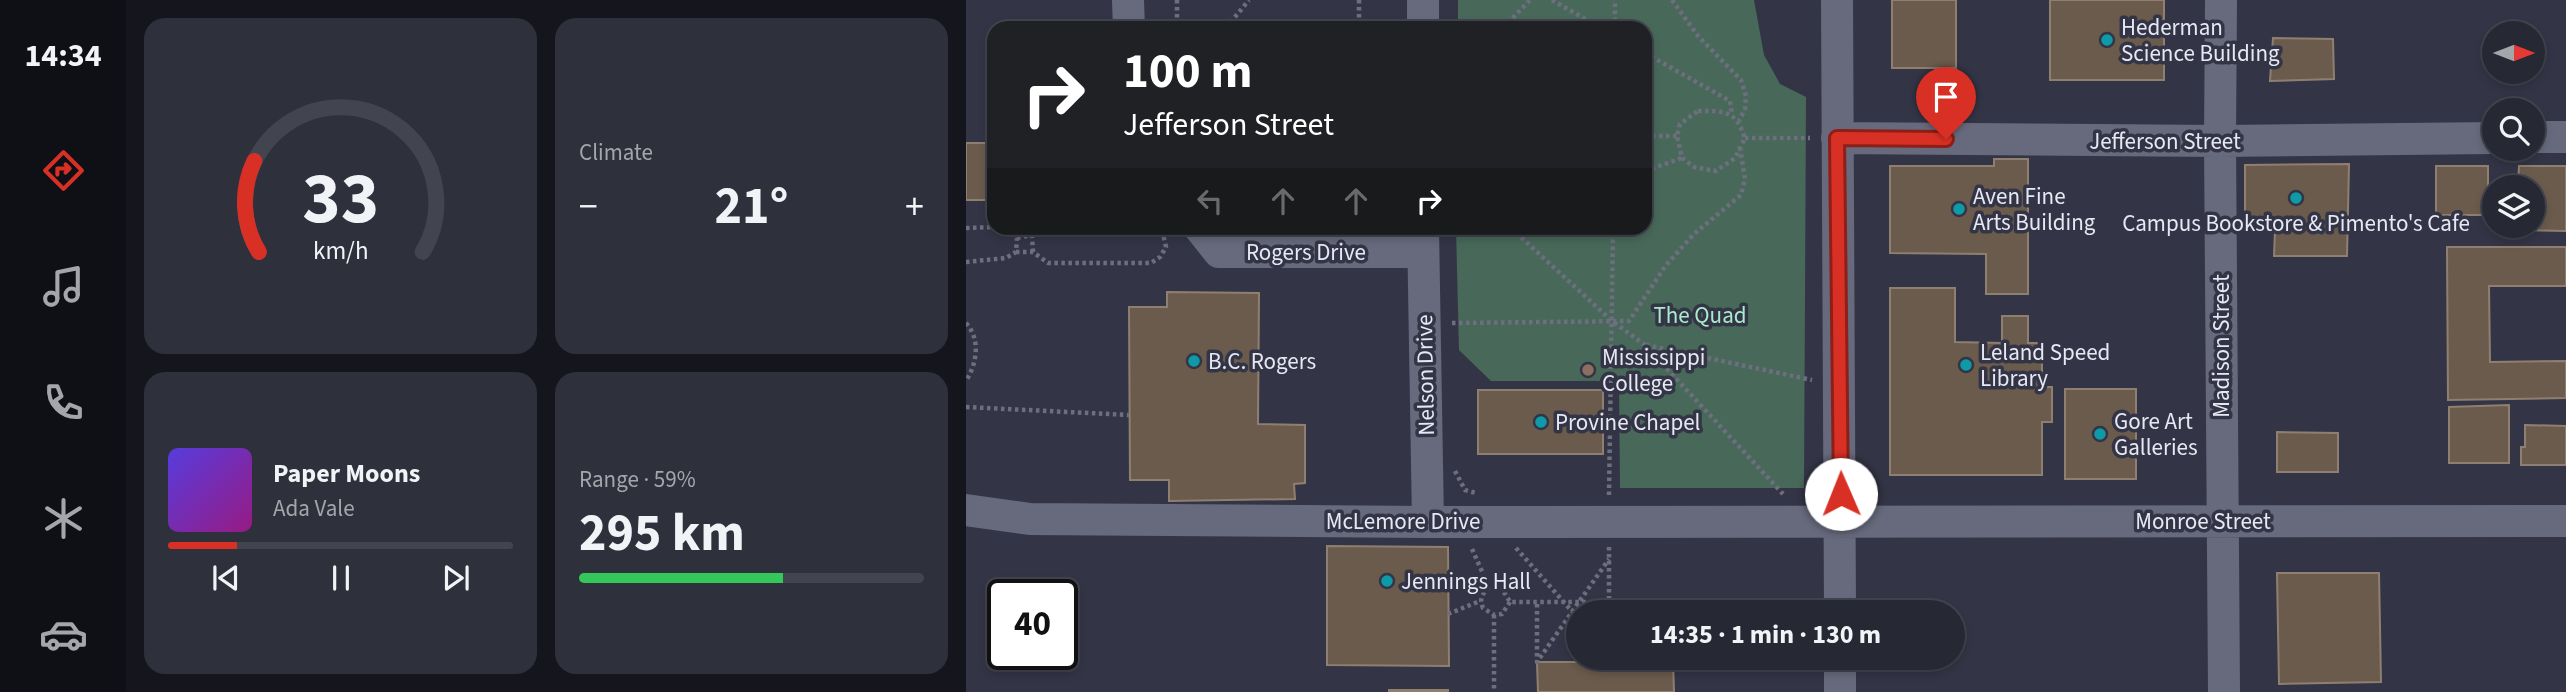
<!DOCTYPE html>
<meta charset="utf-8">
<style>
:root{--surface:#262834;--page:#2e303c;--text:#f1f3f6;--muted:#a4a6ac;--line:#42444f;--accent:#d93025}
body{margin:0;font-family:"Source Sans 3",sans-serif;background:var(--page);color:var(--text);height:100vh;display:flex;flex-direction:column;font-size:26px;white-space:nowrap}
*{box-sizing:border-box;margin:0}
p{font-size:23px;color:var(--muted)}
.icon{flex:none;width:38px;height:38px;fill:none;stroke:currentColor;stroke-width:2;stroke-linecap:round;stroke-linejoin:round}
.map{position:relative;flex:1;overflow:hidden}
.panel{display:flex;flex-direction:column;gap:18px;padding:18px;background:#15161d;width:840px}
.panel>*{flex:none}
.guide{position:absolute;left:21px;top:21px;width:665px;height:214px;border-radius:21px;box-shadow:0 4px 10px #0003,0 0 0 2px var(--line);background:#202124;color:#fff;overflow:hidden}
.needle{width:46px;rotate:90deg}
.buttons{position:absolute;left:1516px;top:21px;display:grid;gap:14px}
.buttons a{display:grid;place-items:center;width:63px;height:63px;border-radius:50%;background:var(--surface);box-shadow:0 4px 10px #0003,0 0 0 2px var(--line);font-size:35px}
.speed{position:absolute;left:21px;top:579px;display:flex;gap:14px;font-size:35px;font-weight:700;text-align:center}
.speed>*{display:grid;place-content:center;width:91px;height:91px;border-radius:50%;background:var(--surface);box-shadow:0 4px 10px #0003,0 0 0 2px var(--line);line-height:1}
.speed .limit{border:4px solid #111;border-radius:10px;background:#fff;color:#111}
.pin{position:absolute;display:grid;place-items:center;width:60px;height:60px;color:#fff;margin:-72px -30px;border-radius:50% 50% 50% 0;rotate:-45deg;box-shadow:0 0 7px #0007}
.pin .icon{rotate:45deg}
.me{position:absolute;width:77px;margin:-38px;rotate:359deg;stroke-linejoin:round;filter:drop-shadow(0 0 5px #0008)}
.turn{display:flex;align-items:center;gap:24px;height:147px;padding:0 21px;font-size:32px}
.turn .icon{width:91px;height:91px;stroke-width:2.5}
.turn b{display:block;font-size:49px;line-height:60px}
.lanes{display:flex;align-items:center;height:66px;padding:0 21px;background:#0003;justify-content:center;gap:35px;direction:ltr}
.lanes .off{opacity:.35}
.big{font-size:52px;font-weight:700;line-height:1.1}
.panel .tile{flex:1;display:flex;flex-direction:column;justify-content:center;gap:10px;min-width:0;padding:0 24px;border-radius:21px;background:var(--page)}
.panel .dial{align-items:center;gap:0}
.dial svg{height:182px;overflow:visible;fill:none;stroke:var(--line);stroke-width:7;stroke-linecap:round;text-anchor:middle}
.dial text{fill:var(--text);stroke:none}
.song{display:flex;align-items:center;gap:21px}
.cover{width:84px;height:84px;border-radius:10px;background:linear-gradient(135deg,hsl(250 70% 55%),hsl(310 70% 35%))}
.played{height:7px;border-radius:4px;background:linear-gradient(90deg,var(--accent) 20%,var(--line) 20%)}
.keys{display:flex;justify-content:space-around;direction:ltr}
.heat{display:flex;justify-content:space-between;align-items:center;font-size:38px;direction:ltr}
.charge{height:10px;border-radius:5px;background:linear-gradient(90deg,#34c759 59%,var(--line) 0)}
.panel .tiles{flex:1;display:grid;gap:18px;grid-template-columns:repeat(2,1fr)}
.trip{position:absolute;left:600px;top:600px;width:399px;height:70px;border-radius:35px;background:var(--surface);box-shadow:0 4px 10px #0003,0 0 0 2px var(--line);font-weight:700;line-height:70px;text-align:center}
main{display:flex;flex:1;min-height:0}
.dock{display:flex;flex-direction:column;width:126px;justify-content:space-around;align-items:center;background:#0f1015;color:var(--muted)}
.dock .icon{width:49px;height:49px}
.dock .current{color:var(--accent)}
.dock b{font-size:32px;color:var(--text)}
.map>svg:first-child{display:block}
.green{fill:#486959}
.building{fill:#6a5b4d;stroke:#8f7f70;stroke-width:2}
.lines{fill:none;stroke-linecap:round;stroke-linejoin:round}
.path{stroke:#6d6f7e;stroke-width:4.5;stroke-dasharray:3.5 3.5;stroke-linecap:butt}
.minor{stroke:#676a7c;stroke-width:32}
.route-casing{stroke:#8d1f18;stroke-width:18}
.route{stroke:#d93025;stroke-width:12}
.culture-dot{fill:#0f9aa8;stroke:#333546;stroke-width:2.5}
.education-dot{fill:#8d6e63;stroke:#333546;stroke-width:2.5}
.labels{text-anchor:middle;stroke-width:7;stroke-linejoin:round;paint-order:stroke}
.poi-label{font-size:23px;fill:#e6e8f3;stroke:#333546;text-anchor:start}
.street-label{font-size:23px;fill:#e6e8f3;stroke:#333546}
.park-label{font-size:23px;fill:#a8eaca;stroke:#333546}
</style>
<main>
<nav class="dock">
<b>14:34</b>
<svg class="icon current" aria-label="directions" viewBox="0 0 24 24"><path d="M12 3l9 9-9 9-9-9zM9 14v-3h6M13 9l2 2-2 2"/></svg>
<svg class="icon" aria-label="music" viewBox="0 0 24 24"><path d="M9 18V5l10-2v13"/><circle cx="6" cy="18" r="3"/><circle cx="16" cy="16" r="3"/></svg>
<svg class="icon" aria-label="phone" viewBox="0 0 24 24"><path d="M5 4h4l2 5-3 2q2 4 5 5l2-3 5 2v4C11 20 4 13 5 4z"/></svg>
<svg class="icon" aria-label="climate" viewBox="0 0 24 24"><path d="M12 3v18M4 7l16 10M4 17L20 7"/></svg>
<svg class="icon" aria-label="car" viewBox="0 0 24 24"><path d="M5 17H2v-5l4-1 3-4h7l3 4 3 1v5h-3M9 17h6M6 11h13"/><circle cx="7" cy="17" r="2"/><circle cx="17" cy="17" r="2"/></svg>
</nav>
<section class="panel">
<div class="tiles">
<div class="tile dial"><svg viewBox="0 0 100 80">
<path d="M14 69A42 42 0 1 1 86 69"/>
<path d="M14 69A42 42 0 0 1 12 29" stroke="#d93025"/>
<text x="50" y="56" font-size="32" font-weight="700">33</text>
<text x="50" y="72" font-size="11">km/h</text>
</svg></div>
<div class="tile"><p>Climate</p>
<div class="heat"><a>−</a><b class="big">21°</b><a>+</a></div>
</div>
<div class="tile">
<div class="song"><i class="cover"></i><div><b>Paper Moons</b><p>Ada Vale</p></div></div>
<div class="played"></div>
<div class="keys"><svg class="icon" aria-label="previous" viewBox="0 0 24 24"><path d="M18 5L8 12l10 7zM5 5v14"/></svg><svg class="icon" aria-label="pause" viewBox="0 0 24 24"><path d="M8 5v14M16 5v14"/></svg><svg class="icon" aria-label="next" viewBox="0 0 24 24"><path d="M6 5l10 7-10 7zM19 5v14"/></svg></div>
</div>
<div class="tile"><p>Range · 59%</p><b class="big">295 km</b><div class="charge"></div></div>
</div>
</section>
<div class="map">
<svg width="1600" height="692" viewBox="0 0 1600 692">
<rect width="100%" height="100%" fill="#333546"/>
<path class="green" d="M492,0H788L798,55L814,84L840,97L838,488H654L653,381H525L493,350L490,228H679V28H492Z"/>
<path class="building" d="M926,0H990V68H926Z
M1084,0H1198V80H1084Z
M1307,38L1367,39L1368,79L1304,81Z
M0,143H28V200H0Z
M1028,159H1062V294H1020V254L924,253V166H1028Z
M1383,164L1381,256H1308L1309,231H1279V165Z
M1470,166H1522V215H1470Z
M1553,166H1600V231L1550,230L1551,226H1566V187H1552Z
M1481,247H1600V286H1523L1524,362L1600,361V398L1482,400Z
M924,288H989V342L1036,343V316H1062V343H1076V387H1086V422H1076V475H924Z
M201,292L293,293L292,424L339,425V483L328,484L329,499L203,501V480H164L163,307H201Z
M1099,389H1170V479H1099Z
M512,390H637V454H512Z
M1543,405V463H1483V407Z
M1559,425L1600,426V465H1555V447H1559Z
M1311,432L1372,433V472H1311Z
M361,546L482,547L483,666L361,665Z
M1311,573H1413L1415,682L1313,684Z
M612,652V658L707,661L708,692H572L571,662H611Z
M423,690H482V692H423Z"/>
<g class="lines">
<path class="path" d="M211,0V28
M393,0V28
M586,0L635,28
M706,0L732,36L775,80L780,96L779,109L773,121
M260,28L283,0
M537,28L564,0
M649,28V0
M679,53L764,101L766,115
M732,111C760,111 769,110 779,138L769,158L750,171L728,167L716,158L711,136L714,124Z
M679,136H711
M779,138H844
M679,171L716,158
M0,228L28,227
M545,228L646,321L679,345L817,494
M51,238L66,235
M50,252H67L82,263H185L194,257L200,247L197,234L189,228
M67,252L66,235L75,228
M0,262L40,258L50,252L51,238L36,228
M0,323C15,340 11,363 0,381
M486,323L663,321L700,265L728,234L775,195L779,179L774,148
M680,345L846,380
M0,407L163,415
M489,471L499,490L510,493
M643,495L647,228
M643,547V612
M550,548L612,618
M506,549L523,587
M544,602L536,614L528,615L517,608C513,599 516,594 523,587H535L544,602H643
M571,604V662L643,559
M482,614L514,601
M528,615V692"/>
<path class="minor" d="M162,0L163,28
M457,0V28
M871,0L874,612
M1255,0L1254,141L1258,692
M1566,137H1600
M871,138L1254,141L1528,138
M234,228L253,252H457
M457,228L462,522
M0,510L64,519L462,522L1600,521
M874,692V658"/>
</g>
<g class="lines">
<g class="route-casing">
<path id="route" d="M875,494L871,138L980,139"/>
</g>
<use href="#route" class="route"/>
</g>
<g class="culture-dot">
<circle cx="1141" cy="40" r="7"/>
<circle cx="1330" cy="198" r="7"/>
<circle cx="993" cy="209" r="7"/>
<circle cx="228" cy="361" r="7"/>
<circle cx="1000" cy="365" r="7"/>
<circle cx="575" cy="422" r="7"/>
<circle cx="1134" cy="434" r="7"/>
<circle cx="421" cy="581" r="7"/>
</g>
<circle class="education-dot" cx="622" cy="370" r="7"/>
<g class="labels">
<g class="poi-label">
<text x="1155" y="35">Hederman<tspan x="1155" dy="26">Science Building</tspan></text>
<text x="1007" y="204">Aven Fine<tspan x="1007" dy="26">Arts Building</tspan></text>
<text x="1330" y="231" text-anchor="middle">Campus Bookstore &amp; Pimento's Cafe</text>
<text x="1014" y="360">Leland Speed<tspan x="1014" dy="26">Library</tspan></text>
<text x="636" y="365">Mississippi<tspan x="636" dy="26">College</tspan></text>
<text x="242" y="369">B.C. Rogers</text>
<text x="1148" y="429">Gore Art<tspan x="1148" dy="26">Galleries</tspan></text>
<text x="589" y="430">Provine Chapel</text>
<text x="435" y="589">Jennings Hall</text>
</g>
<g class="street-label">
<text x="1199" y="149">Jefferson Street</text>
<text x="340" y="260">Rogers Drive</text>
<text transform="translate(1255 346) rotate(-90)" y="8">Madison Street</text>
<text transform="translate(459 375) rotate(-91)" y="8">Nelson Drive</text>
<text x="437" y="529">McLemore Drive</text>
<text x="1237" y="529">Monroe Street</text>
</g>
<g class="park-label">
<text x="734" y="323">The Quad</text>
</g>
</g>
</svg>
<div class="buttons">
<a><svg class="needle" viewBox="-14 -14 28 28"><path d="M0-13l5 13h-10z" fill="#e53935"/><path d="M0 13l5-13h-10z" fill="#a4a6ac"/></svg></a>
<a><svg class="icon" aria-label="search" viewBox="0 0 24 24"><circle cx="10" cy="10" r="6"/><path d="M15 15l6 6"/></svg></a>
<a><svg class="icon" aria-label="layers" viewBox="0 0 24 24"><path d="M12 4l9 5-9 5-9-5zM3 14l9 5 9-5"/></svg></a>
</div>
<div class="speed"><div class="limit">40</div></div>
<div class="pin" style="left:980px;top:139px;background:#d93025"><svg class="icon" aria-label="arrive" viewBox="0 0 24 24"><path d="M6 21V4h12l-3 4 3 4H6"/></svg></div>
<svg class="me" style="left:875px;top:494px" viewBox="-20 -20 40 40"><circle r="19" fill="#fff"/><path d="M0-13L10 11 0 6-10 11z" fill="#d93025"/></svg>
<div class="trip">14:35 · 1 min · 130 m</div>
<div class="guide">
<div class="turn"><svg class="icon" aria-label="right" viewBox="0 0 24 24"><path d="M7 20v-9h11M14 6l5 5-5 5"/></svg><div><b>100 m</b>Jefferson Street</div></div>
<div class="lanes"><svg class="icon off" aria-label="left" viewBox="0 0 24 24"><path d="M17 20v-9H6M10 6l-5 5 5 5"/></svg><svg class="icon off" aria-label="ahead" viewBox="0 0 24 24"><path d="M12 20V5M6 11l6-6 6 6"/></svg><svg class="icon off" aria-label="ahead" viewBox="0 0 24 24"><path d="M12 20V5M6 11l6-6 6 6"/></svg><svg class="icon" aria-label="right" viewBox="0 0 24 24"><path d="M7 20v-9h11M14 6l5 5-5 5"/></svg></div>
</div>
</div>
</main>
